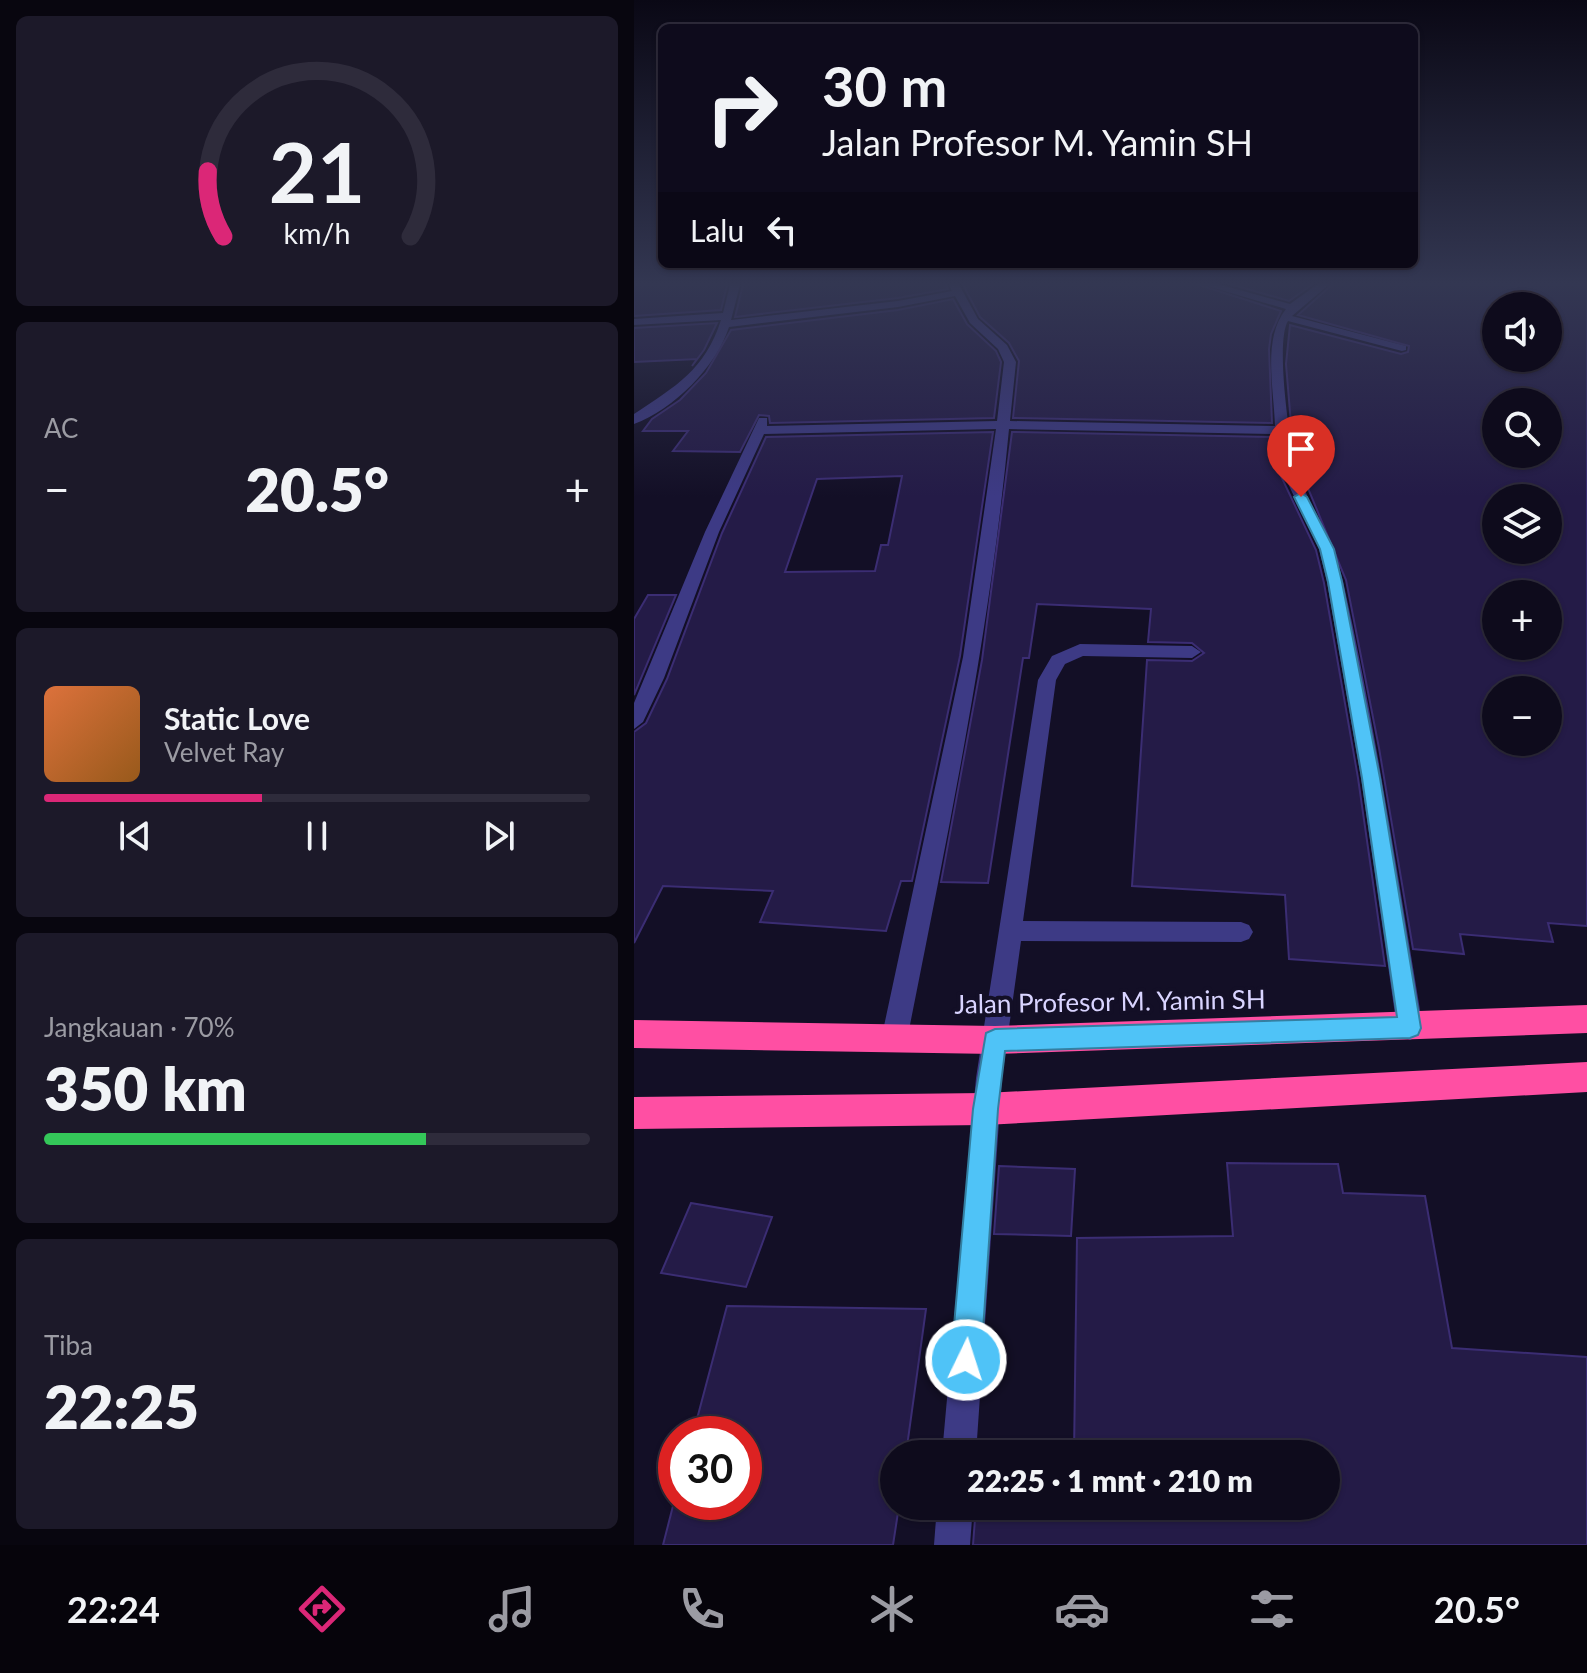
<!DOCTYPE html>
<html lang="id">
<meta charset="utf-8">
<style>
:root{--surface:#0e0b1c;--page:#1c1929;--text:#f1f3f6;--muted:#9b9ba3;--line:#2e2b3b;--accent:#db2777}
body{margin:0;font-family:Lato,sans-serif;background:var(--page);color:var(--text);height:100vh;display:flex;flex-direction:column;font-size:30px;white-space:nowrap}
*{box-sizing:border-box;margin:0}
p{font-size:26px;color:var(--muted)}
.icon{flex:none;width:44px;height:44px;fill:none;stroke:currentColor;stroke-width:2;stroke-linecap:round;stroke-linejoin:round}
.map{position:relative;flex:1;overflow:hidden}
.panel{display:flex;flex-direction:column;gap:16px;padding:16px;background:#08060f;width:634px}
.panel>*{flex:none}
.banner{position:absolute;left:24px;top:24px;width:760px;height:244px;border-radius:12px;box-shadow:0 2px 6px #0004,0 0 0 2px var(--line);background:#0e0b1c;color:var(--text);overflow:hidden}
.tools{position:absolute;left:848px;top:292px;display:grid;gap:16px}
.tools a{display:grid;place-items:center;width:80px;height:80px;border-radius:50%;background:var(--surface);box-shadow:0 2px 6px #0004,0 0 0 2px var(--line);font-size:40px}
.speed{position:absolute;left:24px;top:1416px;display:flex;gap:16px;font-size:40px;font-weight:700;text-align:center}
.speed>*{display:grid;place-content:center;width:104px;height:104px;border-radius:50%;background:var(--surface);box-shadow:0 2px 6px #0004,0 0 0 2px var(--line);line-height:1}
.speed .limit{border:12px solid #d22;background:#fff;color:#111}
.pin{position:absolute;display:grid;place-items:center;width:68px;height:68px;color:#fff;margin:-82px -34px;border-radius:50% 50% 50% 0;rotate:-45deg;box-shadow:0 0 8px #0007}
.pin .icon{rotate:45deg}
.me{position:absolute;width:88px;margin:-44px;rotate:4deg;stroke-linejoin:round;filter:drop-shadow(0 0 6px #0008)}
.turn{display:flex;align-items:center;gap:28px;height:168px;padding:0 32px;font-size:36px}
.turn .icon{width:104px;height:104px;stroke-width:2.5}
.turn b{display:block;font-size:56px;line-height:68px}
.then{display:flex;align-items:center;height:76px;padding:0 32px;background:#0003;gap:16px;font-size:30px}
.big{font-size:60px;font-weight:800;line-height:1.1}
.panel .widget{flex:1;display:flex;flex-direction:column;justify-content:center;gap:12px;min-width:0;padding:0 28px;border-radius:12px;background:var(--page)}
.panel .dial{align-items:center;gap:0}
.dial svg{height:208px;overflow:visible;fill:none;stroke:var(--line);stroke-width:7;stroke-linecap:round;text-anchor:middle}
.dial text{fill:var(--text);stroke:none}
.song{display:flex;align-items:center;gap:24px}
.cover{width:96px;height:96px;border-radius:12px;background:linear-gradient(135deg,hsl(20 70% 55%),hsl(30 70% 35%))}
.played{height:8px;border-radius:4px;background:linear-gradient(90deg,var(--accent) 40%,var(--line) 40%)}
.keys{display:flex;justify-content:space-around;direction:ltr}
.heat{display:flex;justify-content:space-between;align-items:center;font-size:44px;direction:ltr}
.charge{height:12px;border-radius:6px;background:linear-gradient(90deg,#34c759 70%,var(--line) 0)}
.trip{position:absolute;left:246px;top:1440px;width:460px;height:80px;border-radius:40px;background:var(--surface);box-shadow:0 2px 6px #0004,0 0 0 2px var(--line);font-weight:800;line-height:80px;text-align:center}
.dock{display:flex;height:128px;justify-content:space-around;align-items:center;background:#06040b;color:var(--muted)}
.dock .icon{width:56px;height:56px}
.dock .selected{color:var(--accent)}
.dock b{font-size:36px;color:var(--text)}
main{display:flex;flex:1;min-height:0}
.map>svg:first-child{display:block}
.building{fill:#241b47;stroke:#3b2d73;stroke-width:2;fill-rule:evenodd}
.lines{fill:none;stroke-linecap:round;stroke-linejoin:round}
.minor{fill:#3d3a85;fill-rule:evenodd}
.highway{fill:#ff4fa3;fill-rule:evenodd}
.route{fill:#4fc3f7;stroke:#337fa1;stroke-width:2}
.labels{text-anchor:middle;stroke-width:8;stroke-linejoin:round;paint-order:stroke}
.near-street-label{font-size:26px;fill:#d9d4ff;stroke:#130f26}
</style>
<main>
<section class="panel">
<div class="widget dial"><svg viewBox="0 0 100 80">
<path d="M14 69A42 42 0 1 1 86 69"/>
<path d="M14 69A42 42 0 0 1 8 44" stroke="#db2777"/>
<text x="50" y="56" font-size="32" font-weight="700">21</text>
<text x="50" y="72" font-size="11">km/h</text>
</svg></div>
<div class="widget"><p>AC</p>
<div class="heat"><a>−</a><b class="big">20.5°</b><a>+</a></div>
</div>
<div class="widget">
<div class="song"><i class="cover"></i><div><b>Static Love</b><p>Velvet Ray</p></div></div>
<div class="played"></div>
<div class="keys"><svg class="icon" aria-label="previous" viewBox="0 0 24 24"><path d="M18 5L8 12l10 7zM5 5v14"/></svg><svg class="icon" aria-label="pause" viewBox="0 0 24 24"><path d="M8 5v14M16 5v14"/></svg><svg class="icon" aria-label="next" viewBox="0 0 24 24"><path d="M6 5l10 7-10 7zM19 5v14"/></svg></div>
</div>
<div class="widget"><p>Jangkauan · 70%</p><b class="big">350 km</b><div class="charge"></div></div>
<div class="widget"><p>Tiba</p><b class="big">22:25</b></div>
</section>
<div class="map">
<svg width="953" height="1545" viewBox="0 0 953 1545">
<rect width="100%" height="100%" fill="#130f26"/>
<path class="building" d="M0,281H94L87,310L0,316Z
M110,281H310L314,289L264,298L101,317Z
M327,281H553L647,311L637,334L635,349L638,423L379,418L385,361L375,343L346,317Z
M585,281H683L655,301Z
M702,281H953V926L914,923L919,942L826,934L830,954L779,949L745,748L712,580L666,469L657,424L652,364L656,325L767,354L774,352L775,346L664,315ZM862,306H914V358H862ZM862,402H914V454H862ZM862,498H914V550H862ZM862,594H914V646H862ZM862,690H914V742H862Z
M319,299L333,324L362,351L367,362L360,418L136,423L135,416L125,415L106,452L39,451L54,431H9L18,419L46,400L72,373L97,330L264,310Z
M83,323L70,350L58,366L63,359L0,362V328Z
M359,432L326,656L278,881H267L252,931L126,922L139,891L29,886L0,943V732L12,723L33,679L88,533L132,437ZM268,476L254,545H247L241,571L151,572L183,479Z
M378,432L639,437L646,474L682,550L690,583L724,778L751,966L655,959L651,895L498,886L513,660L558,661L570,653L558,643L514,642L517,609L403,604L395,658H389L354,883L307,882L348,660Z
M14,595H42L0,695V619Z
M593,1163L704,1164L709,1193L791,1196L818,1348L953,1357V1545H339L342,1506H692V1454H440L443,1238L599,1236Z
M365,1166L441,1169L437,1236L360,1234Z
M57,1203L138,1217L112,1287L27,1273Z
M93,1306L292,1309L272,1454H260V1506H265L259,1545H29L40,1502H110V1434H59Z"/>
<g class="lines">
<path class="minor" d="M97,281H107L97,320L264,301L318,291L313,281H323L344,319L373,345L382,362L376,421L641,426C640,388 628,339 652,309L556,281H573L656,304L688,281H699L658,316L772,346V350L768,351L654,321C642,340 654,428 659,453C668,498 698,536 709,581C742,729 764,879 789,1028L785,1036L776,1040L767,1036L763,1028L727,778L693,582L685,549L649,473L642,434L375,429C356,635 313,837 273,1040L269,1048L260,1052L251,1048L247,1040L329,657L362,429L130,434L85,532L30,678L9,722L0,729V703L71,532L125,418H133V426L363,421L370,362L364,349L336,323L321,296L264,307L95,327C82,367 40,409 0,424V414C42,386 71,370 87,320L0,325V319L89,313Z
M446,644L558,646L567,652L558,658L449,656L431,664L422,680L389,921L607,922L615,925L619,932L615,939L607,942L387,941L368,1078L342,1454H308L342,1078L404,680L418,656Z
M303,1506H339L336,1545H300Z"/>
<path class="highway" d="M953,1005V1033L361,1054L0,1048V1020L361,1026Z
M953,1062V1092L351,1125L0,1129V1097L351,1093Z"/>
</g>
<linearGradient id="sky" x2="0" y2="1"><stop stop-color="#0a0815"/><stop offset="0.57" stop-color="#333752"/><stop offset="1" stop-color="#333752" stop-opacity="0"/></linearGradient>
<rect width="953" height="497" fill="url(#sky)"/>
<path class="route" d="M667,493L673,497L700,549L708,582L746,778L787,1028L784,1035L776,1038L371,1051L364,1109L347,1360L342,1370L332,1374L322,1370L317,1360L339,1109L352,1033L361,1029L763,1017L728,778L694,582L686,549L660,497Z"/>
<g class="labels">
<g class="near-street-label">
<text transform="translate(476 1002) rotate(-1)" y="9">Jalan Profesor M. Yamin SH</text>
</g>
</g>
</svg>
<div class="tools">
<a><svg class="icon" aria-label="sound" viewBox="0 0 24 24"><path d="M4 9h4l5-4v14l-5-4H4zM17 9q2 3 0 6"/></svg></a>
<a><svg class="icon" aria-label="search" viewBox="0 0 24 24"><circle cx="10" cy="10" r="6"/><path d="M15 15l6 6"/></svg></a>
<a><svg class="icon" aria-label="layers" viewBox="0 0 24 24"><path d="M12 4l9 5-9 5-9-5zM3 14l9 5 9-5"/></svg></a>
<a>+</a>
<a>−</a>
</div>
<div class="speed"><div class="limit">30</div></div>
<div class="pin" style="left:667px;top:497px;background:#d93025"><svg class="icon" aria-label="arrive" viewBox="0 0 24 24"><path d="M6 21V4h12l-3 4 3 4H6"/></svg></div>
<svg class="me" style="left:332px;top:1360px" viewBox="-20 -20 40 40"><circle r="17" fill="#4fc3f7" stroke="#fff" stroke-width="3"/><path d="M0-11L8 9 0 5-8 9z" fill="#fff"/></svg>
<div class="trip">22:25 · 1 mnt · 210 m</div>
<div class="banner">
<div class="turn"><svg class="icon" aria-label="right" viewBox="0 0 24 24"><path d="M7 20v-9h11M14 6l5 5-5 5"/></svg><div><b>30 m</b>Jalan Profesor M. Yamin SH</div></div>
<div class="then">Lalu<svg class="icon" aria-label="left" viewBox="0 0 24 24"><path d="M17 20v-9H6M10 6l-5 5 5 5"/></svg></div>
</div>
</div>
</main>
<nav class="dock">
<b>22:24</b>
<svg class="icon selected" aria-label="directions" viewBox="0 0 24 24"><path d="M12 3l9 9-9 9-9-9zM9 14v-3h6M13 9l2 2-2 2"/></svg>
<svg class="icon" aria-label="music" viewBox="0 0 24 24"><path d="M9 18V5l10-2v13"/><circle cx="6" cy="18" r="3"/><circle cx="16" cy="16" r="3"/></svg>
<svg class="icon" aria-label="phone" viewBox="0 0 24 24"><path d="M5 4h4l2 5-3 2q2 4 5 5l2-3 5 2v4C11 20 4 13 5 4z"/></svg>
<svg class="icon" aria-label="climate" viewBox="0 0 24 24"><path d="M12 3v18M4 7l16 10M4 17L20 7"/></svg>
<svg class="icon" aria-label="car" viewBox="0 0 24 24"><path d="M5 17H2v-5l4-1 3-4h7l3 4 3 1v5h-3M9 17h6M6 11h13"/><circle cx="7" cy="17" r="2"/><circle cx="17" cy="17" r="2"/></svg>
<svg class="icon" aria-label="filters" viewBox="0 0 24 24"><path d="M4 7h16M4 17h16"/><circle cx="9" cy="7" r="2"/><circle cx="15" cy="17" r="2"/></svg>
<b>20.5°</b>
</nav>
